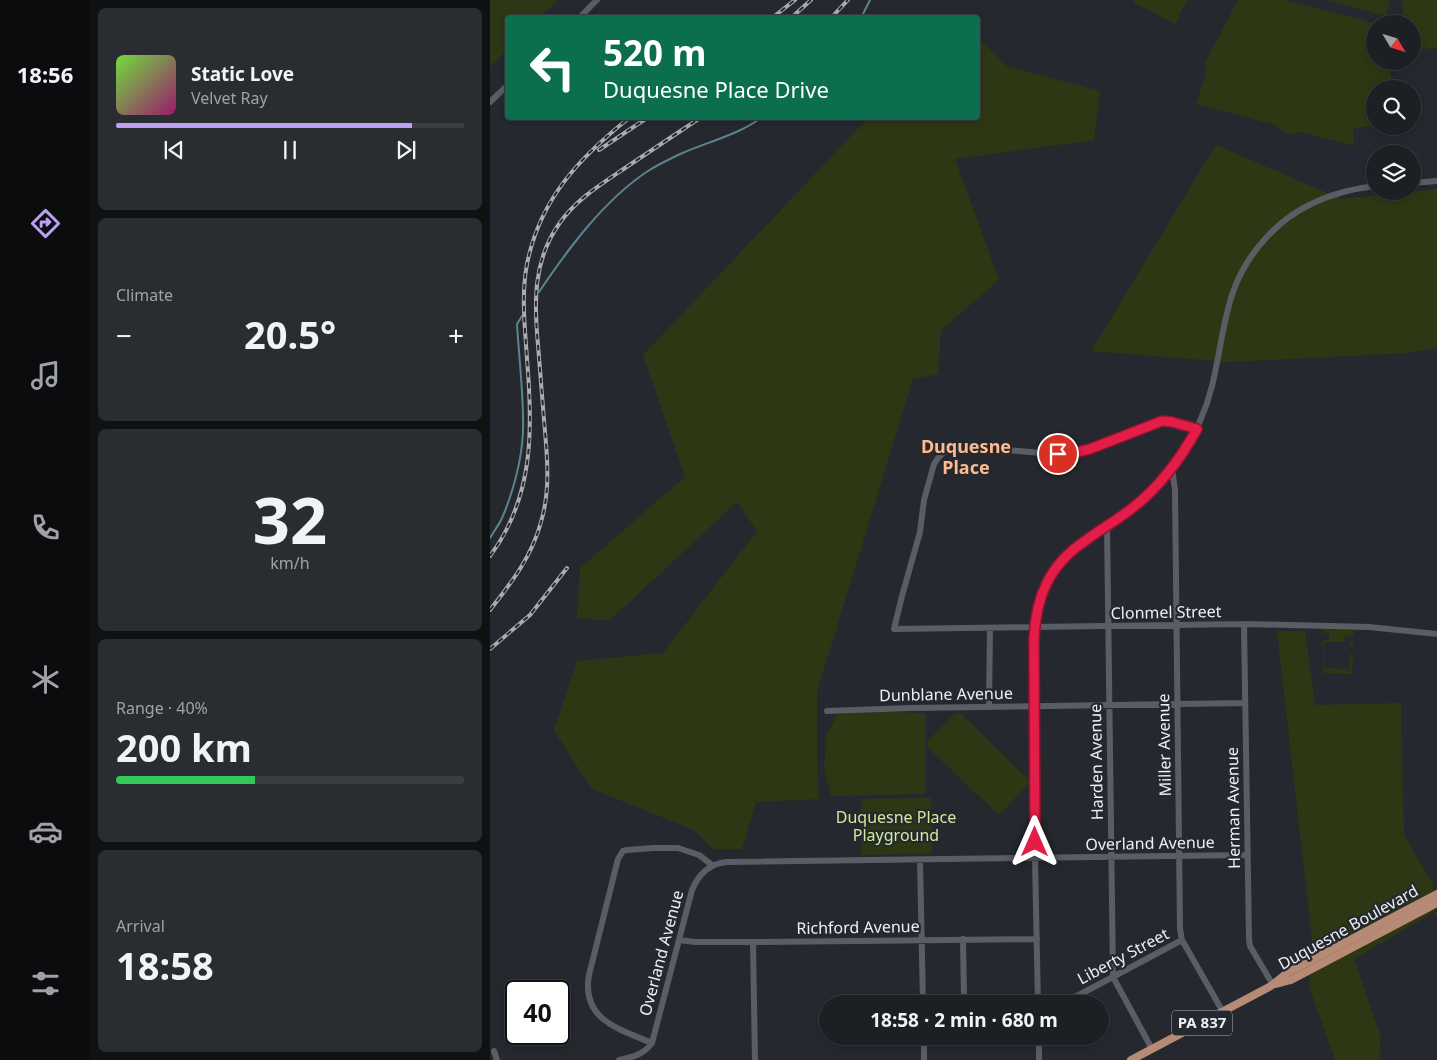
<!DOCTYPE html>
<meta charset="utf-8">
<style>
:root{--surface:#1c1f23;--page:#292c30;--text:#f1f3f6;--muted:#a0a2a6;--line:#3a3d41;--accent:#bca0f2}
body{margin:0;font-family:"Noto Sans",sans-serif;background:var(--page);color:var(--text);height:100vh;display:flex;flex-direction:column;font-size:19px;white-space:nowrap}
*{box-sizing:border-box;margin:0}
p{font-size:16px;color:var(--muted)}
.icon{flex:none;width:28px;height:28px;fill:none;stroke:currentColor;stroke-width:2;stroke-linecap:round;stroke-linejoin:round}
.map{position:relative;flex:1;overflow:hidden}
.side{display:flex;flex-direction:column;gap:8px;padding:8px;background:#0f1113;width:400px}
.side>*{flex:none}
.banner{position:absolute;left:15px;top:15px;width:475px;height:105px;border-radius:5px;box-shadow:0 2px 8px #0003,0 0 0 1px var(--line);background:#0b6e4f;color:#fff;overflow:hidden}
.needle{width:32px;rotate:128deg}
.controls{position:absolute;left:876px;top:15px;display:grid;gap:10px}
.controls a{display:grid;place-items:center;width:55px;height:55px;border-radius:50%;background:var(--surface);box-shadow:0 2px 8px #0003,0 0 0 1px var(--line);font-size:25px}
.speed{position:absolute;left:15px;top:980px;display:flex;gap:10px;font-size:25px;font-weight:700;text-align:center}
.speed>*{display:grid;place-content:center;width:65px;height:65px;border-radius:50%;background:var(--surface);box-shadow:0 2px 8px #0003,0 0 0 1px var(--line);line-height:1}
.speed .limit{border:2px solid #111;border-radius:8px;background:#fff;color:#111}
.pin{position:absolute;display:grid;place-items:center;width:42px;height:42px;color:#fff;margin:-21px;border:2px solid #fff;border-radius:50%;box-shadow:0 1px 5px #0007}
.me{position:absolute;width:55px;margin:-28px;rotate:0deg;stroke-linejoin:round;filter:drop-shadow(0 0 4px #0008)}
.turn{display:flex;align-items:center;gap:18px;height:105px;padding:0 15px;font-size:22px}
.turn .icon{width:65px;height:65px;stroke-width:2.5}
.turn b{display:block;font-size:35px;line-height:42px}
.big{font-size:38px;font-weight:700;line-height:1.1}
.side .widget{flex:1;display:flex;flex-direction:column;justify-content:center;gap:8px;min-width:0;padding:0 18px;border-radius:8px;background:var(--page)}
.side .dial{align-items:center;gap:0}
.dial b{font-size:65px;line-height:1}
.song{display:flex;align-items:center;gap:15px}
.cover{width:60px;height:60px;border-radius:8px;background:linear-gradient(135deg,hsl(100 70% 55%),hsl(320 70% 35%))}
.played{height:5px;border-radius:2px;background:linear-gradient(90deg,var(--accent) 85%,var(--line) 85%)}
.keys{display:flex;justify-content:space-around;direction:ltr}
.heat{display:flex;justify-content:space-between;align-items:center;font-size:28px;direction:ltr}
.charge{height:8px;border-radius:4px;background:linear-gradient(90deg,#34c759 40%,var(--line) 0)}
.trip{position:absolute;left:329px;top:995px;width:290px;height:50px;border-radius:25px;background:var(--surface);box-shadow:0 2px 8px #0003,0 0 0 1px var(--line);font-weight:700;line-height:50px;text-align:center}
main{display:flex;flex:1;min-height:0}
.menu{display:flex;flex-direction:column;width:90px;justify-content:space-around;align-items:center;background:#0b0c0e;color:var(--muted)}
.menu .icon{width:35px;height:35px}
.menu .active{color:var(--accent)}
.menu b{font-size:22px;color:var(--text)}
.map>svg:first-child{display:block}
.green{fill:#2e3713}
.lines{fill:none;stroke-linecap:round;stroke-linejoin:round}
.stream{stroke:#588590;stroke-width:2}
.minor{stroke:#5a5e64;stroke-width:6}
.major{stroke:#b68a74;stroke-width:8}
.rail-casing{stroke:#a9acb1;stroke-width:4}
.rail{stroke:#25292f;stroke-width:2;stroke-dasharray:5.5;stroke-linecap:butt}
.route-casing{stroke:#92132f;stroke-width:12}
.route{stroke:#e11d48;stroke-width:9}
.labels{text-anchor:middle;stroke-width:4.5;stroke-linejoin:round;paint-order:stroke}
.shield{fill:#25292f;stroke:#b0b4b8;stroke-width:1}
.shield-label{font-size:15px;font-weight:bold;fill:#eceff3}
.street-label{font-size:16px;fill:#eceff3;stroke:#25292f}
.park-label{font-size:16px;fill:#d1eb96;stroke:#25292f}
.neighbourhood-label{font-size:18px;font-weight:bold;fill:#feb98c;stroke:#25292f}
</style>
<main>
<nav class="menu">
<b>18:56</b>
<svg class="icon active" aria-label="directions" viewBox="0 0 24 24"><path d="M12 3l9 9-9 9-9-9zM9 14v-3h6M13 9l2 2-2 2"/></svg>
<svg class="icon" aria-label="music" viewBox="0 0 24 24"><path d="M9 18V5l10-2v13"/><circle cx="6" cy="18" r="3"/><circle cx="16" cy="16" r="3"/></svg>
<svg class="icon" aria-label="phone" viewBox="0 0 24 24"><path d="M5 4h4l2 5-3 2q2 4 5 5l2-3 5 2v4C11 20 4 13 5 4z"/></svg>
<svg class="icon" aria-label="climate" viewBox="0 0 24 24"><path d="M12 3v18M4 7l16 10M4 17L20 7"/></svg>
<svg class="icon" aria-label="car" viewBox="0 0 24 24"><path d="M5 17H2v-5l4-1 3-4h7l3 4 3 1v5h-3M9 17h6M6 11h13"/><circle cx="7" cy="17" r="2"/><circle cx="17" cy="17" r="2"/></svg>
<svg class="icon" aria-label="filters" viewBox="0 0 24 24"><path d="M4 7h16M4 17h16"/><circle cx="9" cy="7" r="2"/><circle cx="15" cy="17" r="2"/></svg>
</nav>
<section class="side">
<div class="widget">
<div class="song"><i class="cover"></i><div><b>Static Love</b><p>Velvet Ray</p></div></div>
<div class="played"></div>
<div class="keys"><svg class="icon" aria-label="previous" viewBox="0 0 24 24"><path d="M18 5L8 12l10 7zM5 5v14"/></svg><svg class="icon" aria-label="pause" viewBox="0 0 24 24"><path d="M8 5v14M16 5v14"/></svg><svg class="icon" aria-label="next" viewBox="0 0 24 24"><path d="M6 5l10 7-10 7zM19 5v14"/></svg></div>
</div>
<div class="widget"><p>Climate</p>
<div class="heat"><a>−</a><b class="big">20.5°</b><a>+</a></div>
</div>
<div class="widget dial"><b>32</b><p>km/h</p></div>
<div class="widget"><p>Range · 40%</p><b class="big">200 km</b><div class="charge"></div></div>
<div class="widget"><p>Arrival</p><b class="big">18:58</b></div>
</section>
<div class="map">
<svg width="947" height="1060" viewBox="0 0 947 1060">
<rect width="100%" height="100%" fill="#25292f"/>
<path class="green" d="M0,0H68L50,17L18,18L17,50L0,67Z
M644,0H697L685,24L643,2Z
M748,0H794L888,24H885V61H900L901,76L899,89H885V126L863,128L864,146L812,132C802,135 792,133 786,125L706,104L715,77V63Z
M836,0H900L896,16Z
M912,0H947V48L923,50L922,24H914Z
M488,37L516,66L610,91L604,140L465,159L509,280L451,330L448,374L423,379L327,692V761L329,799L266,802L252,849H223L204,830L102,789L64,731L87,661L173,653L267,531L247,502L119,621L87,618L90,568L195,477L153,355L378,118H488Z
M726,145L851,199L947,189V348L916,353L740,362L601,351Z
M833,629L863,630L864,636L855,635L854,641L863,642V647H860V642H835L834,644H832L833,640H839V633H833Z
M787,631H815L825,705L911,703L914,835L943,884L945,912L947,911V917L944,912L864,959L891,1037L889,1060H844L845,1059L819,987L823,948Z
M833,651H834V668L859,669L860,654H863L862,674L833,673Z
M399,712L436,713L435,794L341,796L334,767L337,733L348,714Z
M465,713H470L539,780V783L511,813H507L438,748V741Z
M441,798L442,853L371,855V799Z"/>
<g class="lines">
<path class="stream" d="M369,18L372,16L380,0
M49,292C78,249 114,200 158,171C167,165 178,160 188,155C216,142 246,136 271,118
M0,538C4,531 9,525 12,518C23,493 32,459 33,432C34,396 29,359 27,324L32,316"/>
<path class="minor" d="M89,18L107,0
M0,102L18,85
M922,183L947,181
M707,429L682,422L673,421L600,449L579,454L551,453L474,446L461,449L453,453L448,458L444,464L434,500L430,532L412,596L404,629L754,624L879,627L947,634
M682,468L685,490L690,929L692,940L733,1012
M617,526L623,977L662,1049
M754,624L759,939L760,946L783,985
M499,707L500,628
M337,711L420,708L755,703
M430,860L433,1004
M473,939L474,999L475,1004
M189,940L205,942H263L547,939
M263,942L265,1060
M548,1004L545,859L544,639C547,597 559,567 594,542C607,532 621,524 634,514C657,498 676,477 692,454C706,433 716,410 722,386C736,329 733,285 775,239C804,206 843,191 885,186
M559,1004L587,996L692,940
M434,1036V1060
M549,1036V1060
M162,1043C129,1029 91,1020 99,975L128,859L133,851L137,850L163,848H188L209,855L222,865
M4,1051L7,1060
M129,1060C143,1057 153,1055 162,1043L202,890C209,873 220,863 238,862L757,855"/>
<path class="major" d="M786,984L801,980L947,903
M641,1060L781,986L797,973L947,894"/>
<g class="rail-casing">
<path id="rail" d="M282,18L305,0
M301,18L321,0
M341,18L358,0
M109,150L157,118
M0,556C44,497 43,429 37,359C35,327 31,296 37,264C50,199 89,158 139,118
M0,610C22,582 42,556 51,522C61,489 57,454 54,420C52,395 50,370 48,345C44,302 43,261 69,224C86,199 113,183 138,166C162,150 186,134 210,118
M0,649L40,615L77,568"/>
</g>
<use href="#rail" class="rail"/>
</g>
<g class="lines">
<g class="route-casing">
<path id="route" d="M545,842L544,638C546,597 559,565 595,541C611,529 629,519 645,506C671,485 691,458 707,429L682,422L672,421L600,449L579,454H568"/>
</g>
<use href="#route" class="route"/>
</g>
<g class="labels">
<rect class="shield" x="682" y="1010.5" width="60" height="25" rx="4"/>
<g class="shield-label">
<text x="712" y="1028">PA 837</text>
</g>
<g class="street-label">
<text transform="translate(676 612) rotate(-1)" y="6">Clonmel Street</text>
<text transform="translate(456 694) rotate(-1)" y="6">Dunblane Avenue</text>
<text transform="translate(674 745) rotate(-91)" y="6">Miller Avenue</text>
<text transform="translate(606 762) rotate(-91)" y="6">Harden Avenue</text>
<text transform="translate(743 808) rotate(-91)" y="6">Herman Avenue</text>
<text transform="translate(660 843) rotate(-1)" y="6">Overland Avenue</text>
<text transform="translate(368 927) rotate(-1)" y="6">Richford Avenue</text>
<text transform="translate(858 927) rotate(-29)" y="6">Duquesne Boulevard</text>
<text transform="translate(171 953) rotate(-75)" y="6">Overland Avenue</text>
<text transform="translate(633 956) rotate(-28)" y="6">Liberty Street</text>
</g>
<g class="park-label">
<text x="406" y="823">Duquesne Place<tspan x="406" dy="18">Playground</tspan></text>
</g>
<g class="neighbourhood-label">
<text x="476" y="453">Duquesne<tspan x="476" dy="21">Place</tspan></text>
</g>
</g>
</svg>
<div class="controls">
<a><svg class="needle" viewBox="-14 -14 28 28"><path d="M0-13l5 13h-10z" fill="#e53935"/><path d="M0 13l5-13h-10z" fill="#a0a2a6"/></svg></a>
<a><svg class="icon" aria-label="search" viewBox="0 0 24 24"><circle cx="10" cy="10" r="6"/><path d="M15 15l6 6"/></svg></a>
<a><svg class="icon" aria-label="layers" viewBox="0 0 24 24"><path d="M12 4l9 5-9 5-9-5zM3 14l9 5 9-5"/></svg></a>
</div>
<div class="speed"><div class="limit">40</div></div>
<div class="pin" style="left:568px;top:454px;background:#d93025"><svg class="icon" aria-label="arrive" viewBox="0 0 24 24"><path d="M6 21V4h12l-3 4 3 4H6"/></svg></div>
<svg class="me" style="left:545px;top:842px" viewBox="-20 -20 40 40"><path d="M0-17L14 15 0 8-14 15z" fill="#e11d48" stroke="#fff" stroke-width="4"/></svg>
<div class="trip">18:58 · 2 min · 680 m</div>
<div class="banner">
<div class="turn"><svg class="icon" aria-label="left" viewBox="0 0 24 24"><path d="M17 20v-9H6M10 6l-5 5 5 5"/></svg><div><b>520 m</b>Duquesne Place Drive</div></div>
</div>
</div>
</main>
